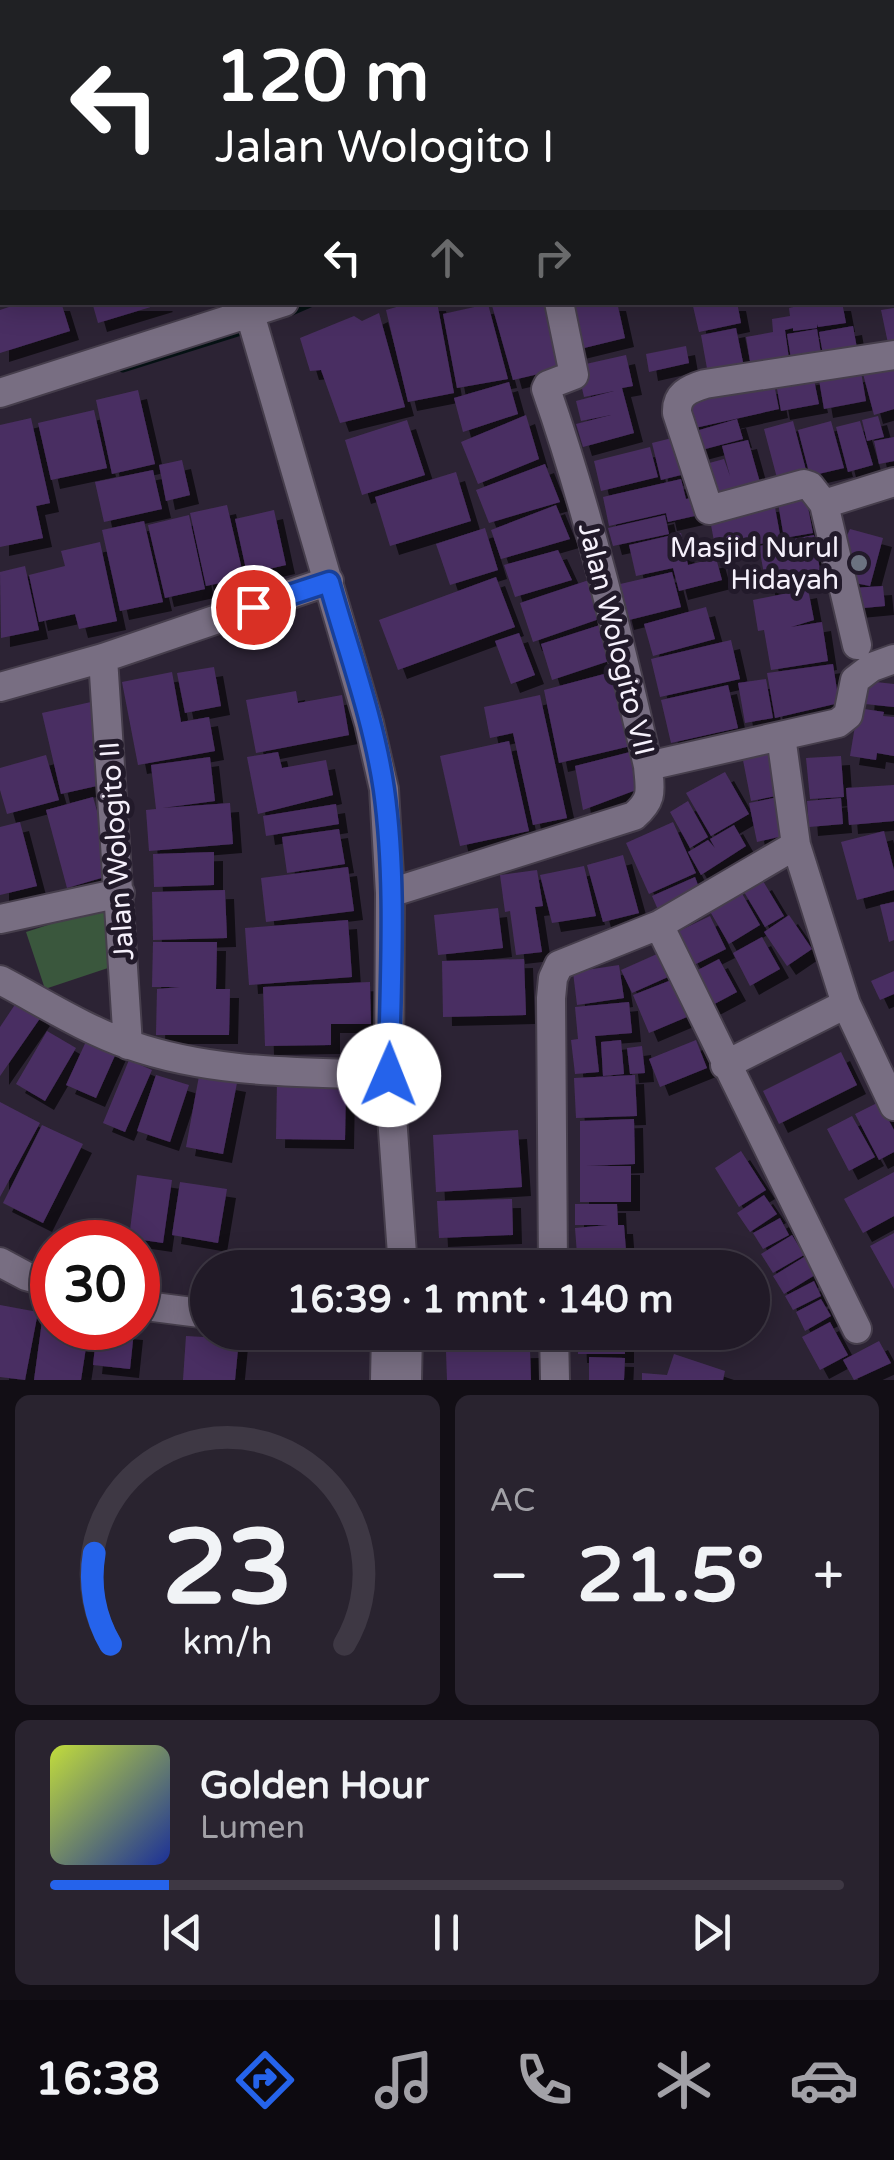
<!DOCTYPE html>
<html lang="id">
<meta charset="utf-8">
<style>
:root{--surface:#211a27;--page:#29232f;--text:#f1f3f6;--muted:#a2a1a7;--line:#3e3844;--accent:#2563eb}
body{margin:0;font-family:"Varela Round",sans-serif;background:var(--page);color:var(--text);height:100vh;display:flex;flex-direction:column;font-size:38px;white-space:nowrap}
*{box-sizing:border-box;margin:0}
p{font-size:32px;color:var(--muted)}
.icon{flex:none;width:55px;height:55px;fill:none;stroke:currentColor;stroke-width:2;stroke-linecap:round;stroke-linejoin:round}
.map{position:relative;height:1380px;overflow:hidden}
.side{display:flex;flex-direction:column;gap:15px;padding:15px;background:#120e15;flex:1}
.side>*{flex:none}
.hud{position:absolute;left:0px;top:0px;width:895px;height:305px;box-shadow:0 5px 25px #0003,0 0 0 2px var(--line);background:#202124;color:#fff;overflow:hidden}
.speed{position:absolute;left:30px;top:1220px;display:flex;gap:20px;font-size:50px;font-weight:700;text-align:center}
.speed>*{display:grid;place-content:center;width:130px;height:130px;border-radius:50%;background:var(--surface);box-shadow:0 5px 25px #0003,0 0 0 2px var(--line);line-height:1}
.speed .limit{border:15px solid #d22;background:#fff;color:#111}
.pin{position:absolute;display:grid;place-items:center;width:85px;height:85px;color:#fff;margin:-42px;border:5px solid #fff;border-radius:50%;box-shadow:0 2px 10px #0007}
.me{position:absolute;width:110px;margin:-55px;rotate:1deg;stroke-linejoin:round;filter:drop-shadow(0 0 8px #0008)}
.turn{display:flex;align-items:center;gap:35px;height:210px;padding:0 50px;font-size:45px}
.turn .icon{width:130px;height:130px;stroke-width:2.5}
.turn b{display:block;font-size:70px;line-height:85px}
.lanes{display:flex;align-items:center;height:95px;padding:0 50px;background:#0003;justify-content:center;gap:50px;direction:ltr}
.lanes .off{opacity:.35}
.big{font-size:75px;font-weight:800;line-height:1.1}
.side .widget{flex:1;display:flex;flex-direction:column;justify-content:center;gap:15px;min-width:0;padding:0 35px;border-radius:15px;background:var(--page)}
.side .dial{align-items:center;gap:0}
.dial svg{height:260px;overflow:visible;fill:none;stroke:var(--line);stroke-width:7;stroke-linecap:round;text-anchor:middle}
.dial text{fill:var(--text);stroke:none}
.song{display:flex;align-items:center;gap:30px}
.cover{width:120px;height:120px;border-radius:15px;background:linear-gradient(135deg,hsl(70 70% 55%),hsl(230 70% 35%))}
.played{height:10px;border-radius:5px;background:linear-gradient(90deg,var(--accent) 15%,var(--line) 15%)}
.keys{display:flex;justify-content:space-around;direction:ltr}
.heat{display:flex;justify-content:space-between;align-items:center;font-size:55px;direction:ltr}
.side .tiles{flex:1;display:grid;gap:15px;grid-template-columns:1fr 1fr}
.widget:last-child{grid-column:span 2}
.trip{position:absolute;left:190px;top:1250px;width:580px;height:100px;border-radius:50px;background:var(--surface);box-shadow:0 5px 25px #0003,0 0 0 2px var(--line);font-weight:800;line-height:100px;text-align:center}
.tabs{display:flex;height:160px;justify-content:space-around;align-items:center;background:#0d0a10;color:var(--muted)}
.tabs .icon{width:70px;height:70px}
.tabs .current{color:var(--accent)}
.tabs b{font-size:45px;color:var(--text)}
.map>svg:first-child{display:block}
.green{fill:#3a573d}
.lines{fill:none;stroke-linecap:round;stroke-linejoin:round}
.stream{stroke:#051113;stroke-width:9}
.building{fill:#4a2e62;filter:url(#shadow)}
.street-casing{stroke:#463e4c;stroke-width:32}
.street{stroke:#786e82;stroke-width:28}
.route-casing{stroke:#184099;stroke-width:25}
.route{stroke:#2563eb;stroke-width:18}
.worship-dot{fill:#6b7280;stroke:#221a2a;stroke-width:4}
.labels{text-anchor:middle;stroke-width:10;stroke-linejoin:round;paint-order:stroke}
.poi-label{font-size:28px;fill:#f5f0fb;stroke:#221a2a;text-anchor:end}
.street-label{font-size:28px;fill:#f5f0fb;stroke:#221a2a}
</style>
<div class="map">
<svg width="894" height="1380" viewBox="0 0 894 1380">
<defs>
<filter id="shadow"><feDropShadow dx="9" dy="9" stdDeviation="0" flood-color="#0009"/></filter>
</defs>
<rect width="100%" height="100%" fill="#2c2334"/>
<path class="green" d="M107,906L126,962L45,989L26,932Z"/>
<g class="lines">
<path class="stream" d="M892,169H894
M289,312L312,302
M123,368L241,331"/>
</g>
<path class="building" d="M24,302H61L70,331L0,353V310Z
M92,302H163L164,303L98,323Z
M414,302H437L454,393L408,402L386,310Z
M491,302H554L568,367L513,380Z
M564,302H617L625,338L576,350Z
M692,302H737L741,323L699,332Z
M816,302H842L846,323L818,327L817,324V328L793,331V328L785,330L790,366L752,373L746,337L773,332L772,319L790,316L789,308Z
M488,304L508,379L457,388L443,314Z
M894,308V347L889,348L881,310Z
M379,313L405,407L340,423L321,370L310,371L300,338L354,316L362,321Z
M853,326L858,354L824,360L819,332Z
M736,328L744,367L708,374L701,335Z
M817,329L822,360L792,365L787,334Z
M686,346L689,363L649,372L646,354Z
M626,355L633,386L622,388L634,433L583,447L576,424L611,415L581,421L576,401L614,391L584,397L577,366Z
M894,362V409L874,415L862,370Z
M861,372L866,401L824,409L819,380Z
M813,375L819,404L781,411L776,383Z
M509,382L518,414L463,432L454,398Z
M774,384L779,409L686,430L681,405L705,400L704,397Z
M138,390L155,464L112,474L96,400Z
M94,410L107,468L51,480L38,423Z
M526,415L539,459L478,484L461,442Z
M878,416L884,437L867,441L862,420Z
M31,418L50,503L36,506L43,538L0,547V425Z
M737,419L743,439L694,452L689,433Z
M407,420L425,475L362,495L345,440Z
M793,421L806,470L777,478L764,429Z
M831,421L844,468L810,476L798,430Z
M860,421L873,465L848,472L836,427Z
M894,437V461L879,464L874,441Z
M672,438L681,475L661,480L652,443Z
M748,440L761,486L713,506L702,465L724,459L730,476L722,446Z
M650,447L658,477L601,491L594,461Z
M182,460L190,495L166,501L159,465Z
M545,464L560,502L489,523L476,490Z
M153,470L162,509L104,522L95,482Z
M456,472L471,521L390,546L375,497Z
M681,479L686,499L695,497L699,515L668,522L666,513L609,526L603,497Z
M806,497L813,533L784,538L778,503Z
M774,502L781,540L716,552L709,514Z
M227,505L244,578L206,586L190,513Z
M556,505L570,539L501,559L491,530Z
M274,510L286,565L247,574L235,519Z
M189,515L205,589L165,598L148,525Z
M665,515L669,534L613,546L608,528Z
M144,521L163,602L120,611L102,530Z
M485,528L498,570L450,585L436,544Z
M850,529L883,538L870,586L845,581L839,553Z
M681,533L688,565L716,558L722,580L679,591L673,568L636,576L629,545Z
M814,535L820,570L795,575L797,585L767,591L759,546Z
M100,542L117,621L79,629L75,614L39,622L29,575L65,566L61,551Z
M558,550L572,580L515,597L504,565Z
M25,566L39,630L1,638L0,572Z
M672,572L681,607L625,621L616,585Z
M496,577L515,627L398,670L379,620Z
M589,580L602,618L533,642L520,603Z
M883,586L885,606L853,609L852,588Z
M808,589L814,620L791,627L822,622L828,661L771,670L764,630L758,631L753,600Z
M706,607L715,639L653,656L644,624Z
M603,624L615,659L552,680L541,644Z
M519,633L535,675L511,684L495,641Z
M731,640L740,679L660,697L651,659Z
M833,664L839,703L775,718L767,673Z
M214,667L221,706L185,713L177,673Z
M619,670L635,745L559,763L544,690Z
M172,672L181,722L209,717L215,751L138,765L122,682Z
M766,679L773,718L745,723L738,683Z
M867,681L894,684V707L865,704Z
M728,685L738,728L671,743L661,700Z
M296,691L298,703L342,695L349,735L256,753L246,700Z
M540,695L567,818L533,825L513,733L490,738L484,707Z
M91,702L110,783L61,794L42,713Z
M858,708L884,712L883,716L894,717V756L877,753L876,760L850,756Z
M509,741L529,831L460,846L440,756Z
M775,745L786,794L751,801L741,750Z
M278,752L282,768L326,760L333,795L258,814L247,757Z
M630,752L636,790L583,810L575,766Z
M46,755L59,800L7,814L0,790V768Z
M841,756L844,797L810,799L806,758Z
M210,757L215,801L162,808L230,803L233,844L149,851L146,810L156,809L151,765Z
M725,772L749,814L711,836L686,793Z
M894,785V821L849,825L846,788Z
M93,797L115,874L67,888L46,810Z
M778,797L787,835L757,842L749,803Z
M841,798L843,824L809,827L807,801Z
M688,801L708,837L690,848L670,812Z
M336,804L339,824L266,836L263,816Z
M20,822L37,886L0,895V827Z
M673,822L696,873L649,894L626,843Z
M734,825L746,846L701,875L688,852L708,840L715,848L710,839Z
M339,829L345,864L287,873L282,837Z
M884,831L894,870V890L857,900L841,842Z
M214,852V885L154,887L153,854Z
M623,855L639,913L603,922L587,865Z
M584,866L596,916L552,923L540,875Z
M348,867L354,911L266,922L261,878Z
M537,870L543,906L535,907L542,952L516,955L510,911L505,912L500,875Z
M695,877L701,893L659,912L652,896Z
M763,881L784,916L765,927L744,892Z
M225,890L227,938L153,940L152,892Z
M740,890L760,925L729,944L708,908Z
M894,902V940L889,942L880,905Z
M498,908L503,948L438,955L434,915Z
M789,915L812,949L787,966L764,932Z
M710,916L726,949L694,965L677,932Z
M348,920L352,977L249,985L245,928Z
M762,937L780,969L750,986L733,953Z
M153,942H217L216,989H230L229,1035H156L157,989L180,987H152Z
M666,950L677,973L632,993L621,970Z
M524,959L526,1015L443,1017L442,961Z
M719,959L737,992L707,1008L690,974Z
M619,965L624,998L577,1005L573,972Z
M894,971V994L880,1000L871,981Z
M679,977L694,1014L649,1033L633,995Z
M370,982L371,1024H331V1045L265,1046L263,987Z
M18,1000L41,1017L0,1076V1027Z
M629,1002L632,1033L595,1036L599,1072L575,1074L571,1040L578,1039L575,1007Z
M47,1031L76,1048L45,1101L16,1084Z
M88,1037L117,1051L96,1098L66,1085Z
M621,1040L624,1074L603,1076L601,1042Z
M696,1040L707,1068L660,1087L649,1059Z
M642,1046L645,1073L630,1074L627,1048Z
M841,1052L857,1085L779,1124L763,1091Z
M129,1060L152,1070L125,1132L103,1123Z
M156,1075L189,1085L170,1142L137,1131Z
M635,1075L637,1116L576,1118L574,1078Z
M199,1076L237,1083L223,1154L186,1147Z
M277,1082L346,1083L345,1140L276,1139Z
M0,1102L40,1123L0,1197Z
M879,1102L894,1130V1152L879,1160L855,1114Z
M852,1116L875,1157L849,1171L827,1129Z
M634,1119L635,1164L586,1166H631V1202H580V1121Z
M42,1125L83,1144L43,1223L3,1203Z
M518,1130L522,1187L436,1192L433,1135Z
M741,1151L766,1190L739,1207L715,1168Z
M894,1172V1216L863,1233L844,1199Z
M137,1175L172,1180L163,1243L129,1238Z
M180,1182L227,1189L218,1243L172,1235Z
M764,1195L777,1214L750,1232L737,1213Z
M512,1199L513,1235L439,1238L437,1201Z
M575,1204H617L618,1225H624L627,1264L578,1267L575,1228L608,1225H575Z
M780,1218L789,1235L763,1249L753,1233Z
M894,1233V1289L870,1246Z
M792,1235L804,1255L773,1273L761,1254Z
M804,1257L815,1275L784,1294L773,1276Z
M814,1281L821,1296L793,1310L785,1296Z
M821,1299L831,1316L805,1331L796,1312Z
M0,1305L38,1312L25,1380L0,1377Z
M43,1314L52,1316V1328H89L81,1380H34Z
M830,1322L848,1355L820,1370L802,1337Z
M97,1328L134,1331L130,1369L93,1365Z
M577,1332H625V1354H578Z
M186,1336L239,1339L235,1380H183Z
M879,1341L891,1363L854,1380L843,1360Z
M530,1349L531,1380H447L446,1351Z
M674,1354L725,1371L723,1380H642V1373L667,1375Z
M589,1357L625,1358L624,1380H589Z"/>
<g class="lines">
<g class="street-casing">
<path id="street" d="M347,0L348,2
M862,0L866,2
M549,2L557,0
M892,39L894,43
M892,148L894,147
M0,177L2,176
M250,314L369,723L384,789L390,893L389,1075L403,1268
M0,393L284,302
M824,504L894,482
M857,645L824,504L810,486L804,484L709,510L677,413C676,395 688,389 705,384L894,355
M103,658L128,1045
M0,687L103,658L329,581
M781,736L796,845L846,1004L894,1106
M648,766L838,723L848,715L855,680L872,667L894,659
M390,893L634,816C654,799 650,790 648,766C619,639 589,513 546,389L548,385L574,375L559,302
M0,919L120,893
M659,925L857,1329
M0,980C42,1002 86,1030 130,1045C213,1074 302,1072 389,1075
M725,1065L846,1004
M0,1262L26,1276L52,1283
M553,1268L551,998L553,978L559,965L659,925L796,845
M138,1305L208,1314
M554,1332L555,1380
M385,1380L386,1332
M407,1380L408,1332"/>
</g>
<use href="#street" class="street"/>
</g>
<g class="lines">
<g class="route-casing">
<path id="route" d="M253,607L329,582C348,650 374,720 384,790C397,884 390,981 389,1075"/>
</g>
<use href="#route" class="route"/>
</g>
<circle class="worship-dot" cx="859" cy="563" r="10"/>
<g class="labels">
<g class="poi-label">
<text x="839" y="557">Masjid Nurul<tspan x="839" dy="32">Hidayah</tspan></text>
</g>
<g class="street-label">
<text transform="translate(617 639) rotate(76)" y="10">Jalan Wologito VII</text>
<text transform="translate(116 851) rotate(-94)" y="10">Jalan Wologito II</text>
</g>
</g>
</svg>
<div class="speed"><div class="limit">30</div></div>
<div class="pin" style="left:253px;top:607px;background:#d93025"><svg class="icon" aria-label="arrive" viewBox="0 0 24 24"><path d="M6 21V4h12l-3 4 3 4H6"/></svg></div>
<svg class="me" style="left:389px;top:1075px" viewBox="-20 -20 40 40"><circle r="19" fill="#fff"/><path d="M0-13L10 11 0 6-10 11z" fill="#2563eb"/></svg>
<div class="trip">16:39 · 1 mnt · 140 m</div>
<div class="hud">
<div class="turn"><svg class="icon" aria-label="left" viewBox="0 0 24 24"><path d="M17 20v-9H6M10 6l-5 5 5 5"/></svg><div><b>120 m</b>Jalan Wologito I</div></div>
<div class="lanes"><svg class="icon" aria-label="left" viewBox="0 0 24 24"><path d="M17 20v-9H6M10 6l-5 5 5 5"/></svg><svg class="icon off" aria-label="ahead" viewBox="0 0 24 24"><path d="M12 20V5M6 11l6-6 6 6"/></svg><svg class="icon off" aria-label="right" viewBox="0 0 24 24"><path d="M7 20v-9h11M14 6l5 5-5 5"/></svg></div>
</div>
</div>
<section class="side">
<div class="tiles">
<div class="widget dial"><svg viewBox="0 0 100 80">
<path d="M14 69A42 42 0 1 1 86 69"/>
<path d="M14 69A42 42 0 0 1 9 41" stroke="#2563eb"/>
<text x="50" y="56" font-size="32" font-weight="700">23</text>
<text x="50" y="72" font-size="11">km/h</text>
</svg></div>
<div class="widget"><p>AC</p>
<div class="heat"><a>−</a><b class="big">21.5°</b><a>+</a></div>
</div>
<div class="widget">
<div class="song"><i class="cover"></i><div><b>Golden Hour</b><p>Lumen</p></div></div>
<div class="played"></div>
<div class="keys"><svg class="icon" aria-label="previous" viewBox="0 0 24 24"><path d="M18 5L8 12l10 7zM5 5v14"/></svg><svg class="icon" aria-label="pause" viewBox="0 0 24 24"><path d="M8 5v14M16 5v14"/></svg><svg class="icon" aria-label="next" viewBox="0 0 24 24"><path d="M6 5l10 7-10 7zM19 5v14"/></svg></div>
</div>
</div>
</section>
<nav class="tabs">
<b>16:38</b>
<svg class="icon current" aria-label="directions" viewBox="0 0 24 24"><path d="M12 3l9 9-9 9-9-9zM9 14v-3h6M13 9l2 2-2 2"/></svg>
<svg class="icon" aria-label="music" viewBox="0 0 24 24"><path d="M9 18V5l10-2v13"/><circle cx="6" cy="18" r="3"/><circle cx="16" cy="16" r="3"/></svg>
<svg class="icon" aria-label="phone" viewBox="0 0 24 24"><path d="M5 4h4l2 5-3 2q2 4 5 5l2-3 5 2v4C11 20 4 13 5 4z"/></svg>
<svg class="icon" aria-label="climate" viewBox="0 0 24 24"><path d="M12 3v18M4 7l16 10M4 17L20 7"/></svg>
<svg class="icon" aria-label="car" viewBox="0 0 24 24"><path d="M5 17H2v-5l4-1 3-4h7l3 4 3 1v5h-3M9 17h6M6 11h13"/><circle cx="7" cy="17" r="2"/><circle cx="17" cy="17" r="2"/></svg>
</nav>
